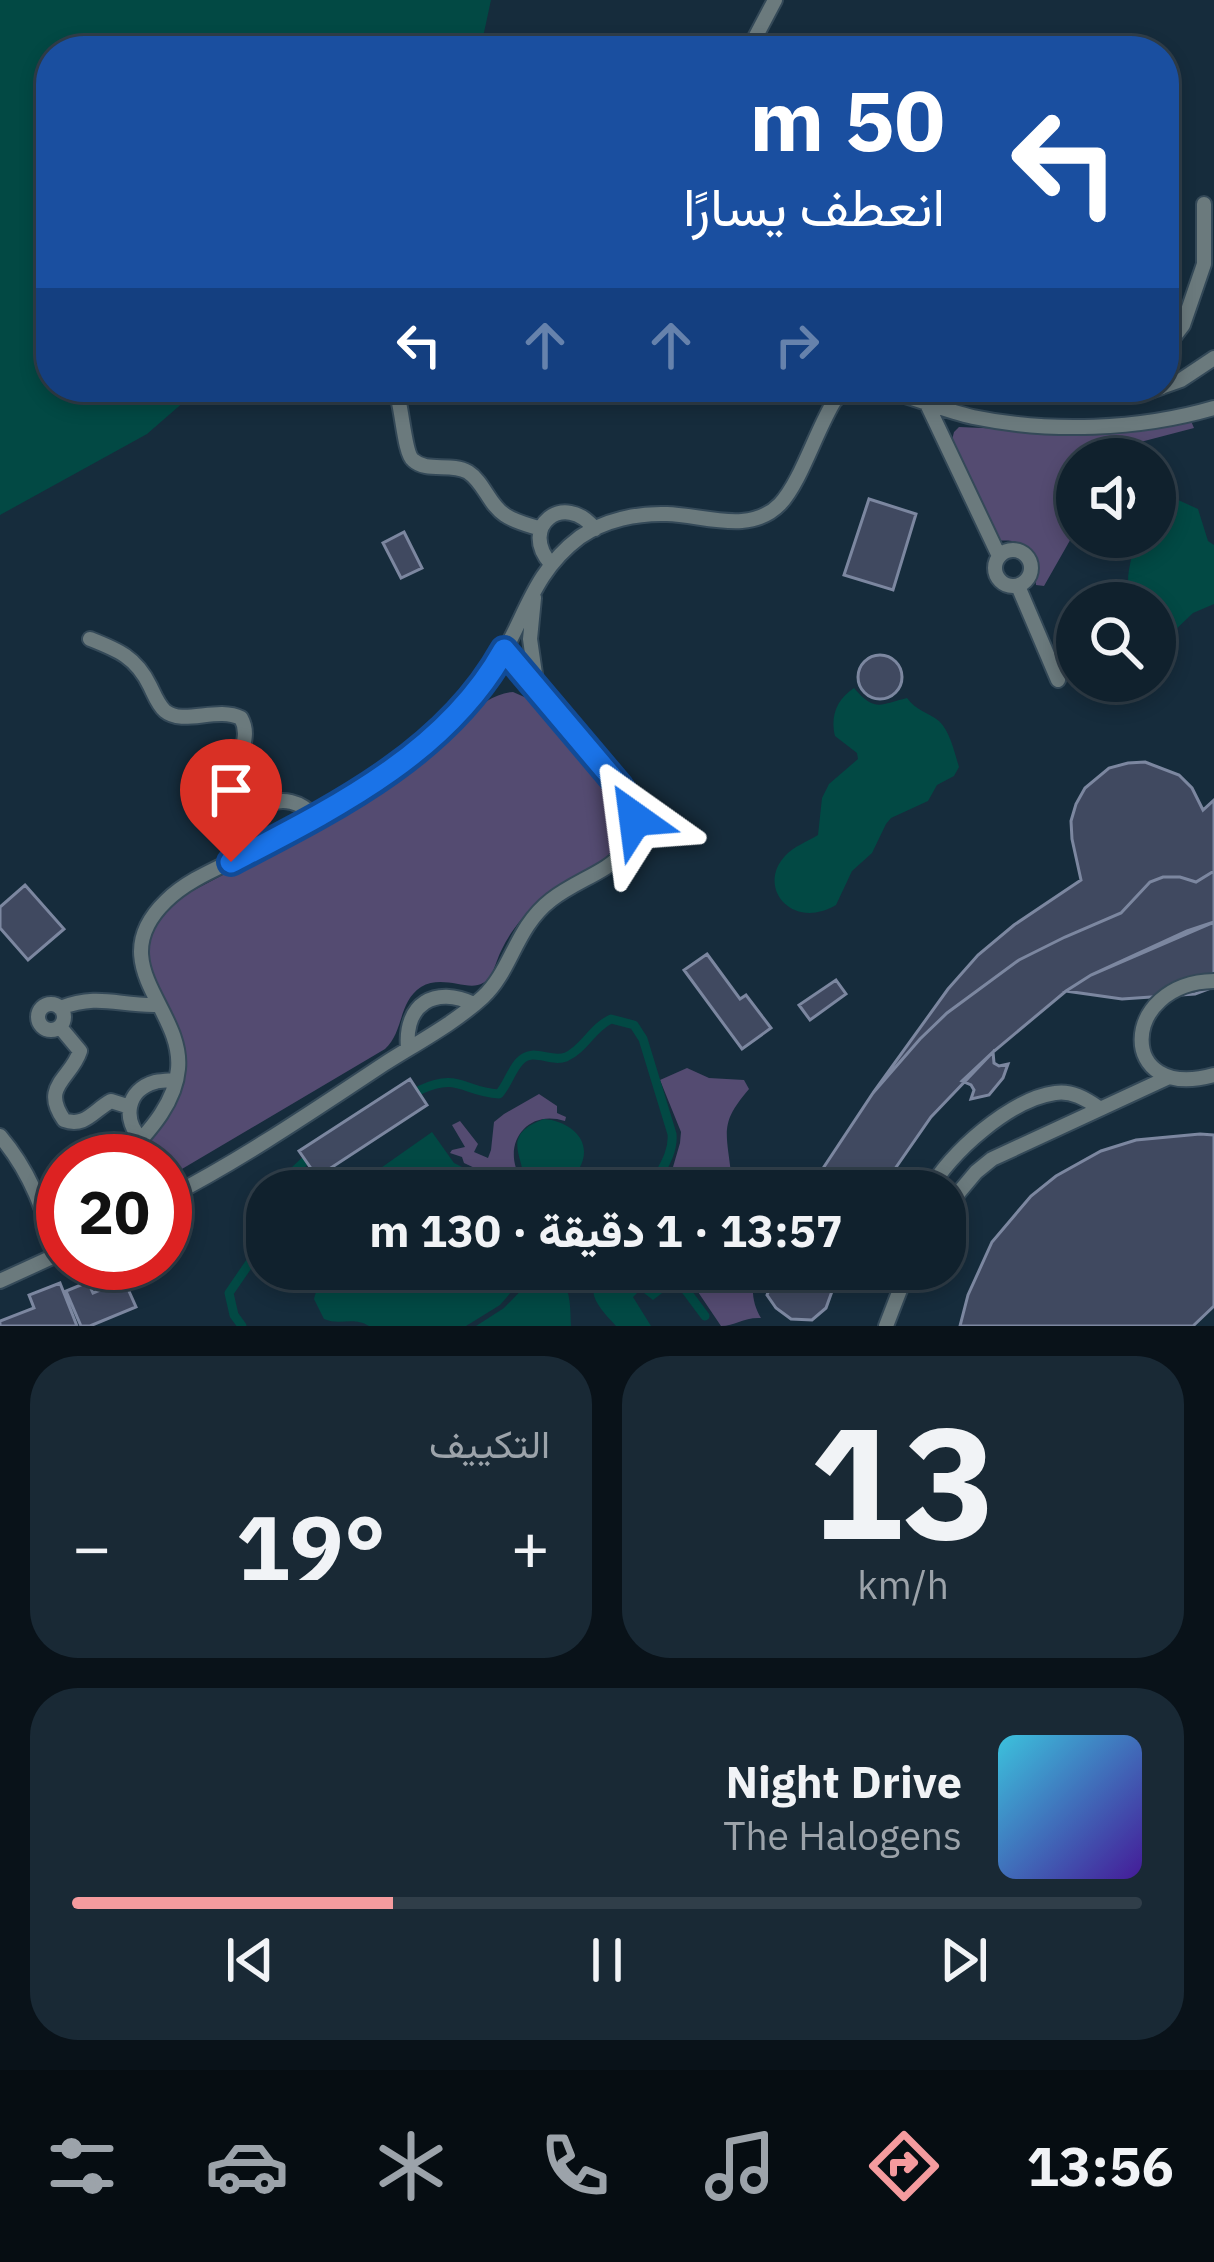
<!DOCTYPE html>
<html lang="ar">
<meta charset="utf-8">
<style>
:root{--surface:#10212d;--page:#192935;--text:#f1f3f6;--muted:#9ca3aa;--line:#303e49;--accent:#f59b9e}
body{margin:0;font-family:"IBM Plex Sans",Vazirmatn,sans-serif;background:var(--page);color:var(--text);direction:rtl;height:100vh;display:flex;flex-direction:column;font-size:45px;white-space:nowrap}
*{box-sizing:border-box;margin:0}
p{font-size:39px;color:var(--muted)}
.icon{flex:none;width:66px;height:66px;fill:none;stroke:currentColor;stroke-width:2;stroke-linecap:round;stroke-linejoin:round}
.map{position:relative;height:1326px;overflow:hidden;direction:ltr}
.drawer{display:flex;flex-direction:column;gap:30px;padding:30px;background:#091219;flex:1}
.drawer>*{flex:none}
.top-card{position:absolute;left:36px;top:36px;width:1143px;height:366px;border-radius:48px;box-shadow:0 6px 18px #0003,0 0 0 3px var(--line);direction:rtl;background:#1a4fa0;color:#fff;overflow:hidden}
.fabs{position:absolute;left:1056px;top:438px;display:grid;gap:24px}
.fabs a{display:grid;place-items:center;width:120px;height:120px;border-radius:50%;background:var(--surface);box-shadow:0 6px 18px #0003,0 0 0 3px var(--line);font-size:60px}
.speed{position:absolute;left:36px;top:1134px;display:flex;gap:24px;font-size:60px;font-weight:700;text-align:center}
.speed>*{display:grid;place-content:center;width:156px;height:156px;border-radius:50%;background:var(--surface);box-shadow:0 6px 18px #0003,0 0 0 3px var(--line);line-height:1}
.speed .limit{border:18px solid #d22;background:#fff;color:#111}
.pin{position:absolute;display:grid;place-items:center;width:102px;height:102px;color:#fff;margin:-123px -51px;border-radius:50% 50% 50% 0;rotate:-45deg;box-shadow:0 0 12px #0007}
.pin .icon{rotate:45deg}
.me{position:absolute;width:132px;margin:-66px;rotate:329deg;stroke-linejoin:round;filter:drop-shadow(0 0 9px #0008)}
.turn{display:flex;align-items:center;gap:42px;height:252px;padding:0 36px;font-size:54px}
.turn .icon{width:156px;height:156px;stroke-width:2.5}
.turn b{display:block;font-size:84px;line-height:102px}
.lanes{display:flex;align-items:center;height:114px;padding:0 36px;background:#0003;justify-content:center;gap:60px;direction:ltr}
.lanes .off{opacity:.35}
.big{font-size:90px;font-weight:800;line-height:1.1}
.drawer .widget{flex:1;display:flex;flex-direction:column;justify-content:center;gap:18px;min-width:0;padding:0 42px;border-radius:48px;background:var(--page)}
.drawer .dial{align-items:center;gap:0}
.dial b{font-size:156px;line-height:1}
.song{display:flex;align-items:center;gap:36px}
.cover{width:144px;height:144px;border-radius:18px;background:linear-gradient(135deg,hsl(190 70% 55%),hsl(260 70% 35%))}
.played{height:12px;border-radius:6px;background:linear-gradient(90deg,var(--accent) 30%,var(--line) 30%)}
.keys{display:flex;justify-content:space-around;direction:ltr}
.heat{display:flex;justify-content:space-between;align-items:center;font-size:66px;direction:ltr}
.drawer .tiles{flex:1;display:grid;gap:30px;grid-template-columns:1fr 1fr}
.widget:last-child{grid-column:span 2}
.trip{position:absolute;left:246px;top:1170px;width:720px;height:120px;border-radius:48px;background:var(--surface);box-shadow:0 6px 18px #0003,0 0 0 3px var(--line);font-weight:800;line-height:120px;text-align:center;direction:rtl}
.dock{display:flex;height:192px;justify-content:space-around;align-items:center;background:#060d12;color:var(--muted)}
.dock .icon{width:84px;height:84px}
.dock .on{color:var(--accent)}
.dock b{font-size:54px;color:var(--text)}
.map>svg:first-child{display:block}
.green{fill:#544b71}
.water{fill:#024944}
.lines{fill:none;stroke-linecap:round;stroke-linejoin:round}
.stream{stroke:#024944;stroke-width:9}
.building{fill:#404960;stroke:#7c87a0;stroke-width:3}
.lane-casing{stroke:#344958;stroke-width:18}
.lane{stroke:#6b7a7d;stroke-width:14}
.route-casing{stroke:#114b97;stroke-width:30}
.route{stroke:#1a73e8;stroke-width:21}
</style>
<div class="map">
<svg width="1214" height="1326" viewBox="0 0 1214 1326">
<rect width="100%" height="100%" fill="#162c3c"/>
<path class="green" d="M1191,421L1194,428L1129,445L1124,450L1121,459H1077V528L1044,586L1036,585C1035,553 1031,538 996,541L952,440L954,432L959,427L1057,431Z
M513,692L529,699L544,711L626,805C633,862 576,871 540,901C524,914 510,932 501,951C496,961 493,978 483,983C468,992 443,974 421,987C398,1002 404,1032 385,1049L165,1179V1161H131C160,1132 191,1096 185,1053C162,997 121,946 179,898C262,854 347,812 423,756C449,736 480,694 513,692Z
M687,1068L709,1078L744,1080L749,1089C720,1123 726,1130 731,1173L738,1176L732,1191H666L680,1143L681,1132L660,1080Z
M539,1094L557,1106V1113L566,1117L565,1121C525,1108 500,1147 522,1180L519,1186L515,1188L510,1179L495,1178L486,1169L479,1170L464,1163L462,1157L450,1153L452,1150L465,1147L452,1125L460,1121L478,1144L474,1152L488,1158L491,1150L494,1122L504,1114Z
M703,1269H732L737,1275L744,1269H757C750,1284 752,1304 761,1318C744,1317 735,1326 721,1326L696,1289Z"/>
<path class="water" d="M0,0H491L480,51H51V387H201L147,434L0,515Z
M1176,499L1198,509L1208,541L1214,545V604L1193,613L1171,634L1161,638L1155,633V603H1134C1121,582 1133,560 1135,537H1155V514L1168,501Z
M854,688C875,713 881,704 907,698C916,711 928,712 939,721C950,731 955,754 959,767L954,776L937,785L928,801L891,818L886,824L872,853L852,871L836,905C792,931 756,887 785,856C794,846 807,842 818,835L822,798L829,784L858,759L857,753L835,736C830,716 837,699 854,688Z
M544,1119C570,1121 595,1141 579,1169C573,1179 563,1182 557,1191H515L522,1187C530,1160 495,1137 544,1119Z
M432,1132L454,1163L510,1191H348Z
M368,1269H531L500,1305L466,1326H369C353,1316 340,1326 324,1319L314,1299C321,1270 340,1270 364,1279Z
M608,1269H650L666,1290L653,1300L644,1293L638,1292L633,1297L651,1326H616C599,1307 579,1289 608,1269Z
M545,1271C572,1276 570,1304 571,1326H476L504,1308L537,1274Z"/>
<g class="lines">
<path class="stream" d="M420,1090C459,1072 463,1092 499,1094C508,1084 511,1070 520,1061C533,1047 550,1063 566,1057C584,1049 592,1028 611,1019L634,1025L643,1039L672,1134C674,1155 659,1172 651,1191
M273,1191L305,1161
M670,1269L705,1316
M242,1326L234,1315L229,1293L262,1245L267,1234V1210"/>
</g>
<path class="building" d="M869,499L916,514L893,590L844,575Z
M404,532L422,568L401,578L383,543Z
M858 677a22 22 0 1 1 44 0a22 22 0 1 1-44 0Z
M1145,762L1179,775L1192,788L1203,810L1214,800V871L1196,882L1180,877H1163L1150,882L1121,913L1065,937L1019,960L947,1013L920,1039L873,1093L948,989L978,955L1014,925L1081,880L1072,839L1071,821L1076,804L1085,788L1109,768L1128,763Z
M1214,871V922L1187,931L1091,975L1066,991L993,1052L931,1117L890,1176L889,1191H808L873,1093L920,1039L947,1013L1019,960L1065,937L1121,913L1150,882L1163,877H1180L1196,882Z
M25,885L64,929L28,960L0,928V907Z
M1214,922V987L1195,994L1122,999L1066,991L1091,975Z
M707,954L740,999L746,995L771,1028L742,1049L684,970Z
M836,980L846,994L810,1020L799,1005Z
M993,1052L994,1063L999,1066L1008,1064L1003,1078L989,1095L971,1099L974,1090L971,1085L962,1081Z
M410,1079L427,1105L317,1177L299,1151Z
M1200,1134L1214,1135V1306L1193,1326H960L968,1295L992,1242L1031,1196L1056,1176L1101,1151L1136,1140Z
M777,1269H840L826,1308L812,1320L791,1319L776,1308L767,1295Z
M124,1280L136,1307L90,1326H81L66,1291L88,1282L93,1293Z
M60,1283L77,1326H0V1321L34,1308L29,1295Z"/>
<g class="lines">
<g class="lane-casing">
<path id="lane" d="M748,51L775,0
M1164,350L1183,325L1204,264V204
M1164,386L1181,380L1214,358
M395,387C402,404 404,453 413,460C427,473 451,462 468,472C484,482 489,505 505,515C515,522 529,525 541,529
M865,387C902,391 937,409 973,417C1050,433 1139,430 1214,408
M1072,387C1106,396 1129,400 1162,387
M927,404L999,556
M995 568a18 18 0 1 1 36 0a18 18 0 1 1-36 0Z
M551,564C518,527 564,490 595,529
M1018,586L1058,680
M534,598L530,639L537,688
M90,639C118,650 136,657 150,686C154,694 158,705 165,711C183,726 217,706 241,718C252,738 236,754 241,775C244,788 256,798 264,807
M255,849C242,806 285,784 315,817
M1214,981C1119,983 1116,1103 1214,1075
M38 1017a13 13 0 1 1 26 0a13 13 0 1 1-26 0Z
M60,1008C100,993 117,1006 157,1005
M60,1027L80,1051C71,1079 40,1086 64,1120C85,1128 94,1110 111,1101L130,1107
M408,1048C404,1004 435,985 474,1004
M0,1136C29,1170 46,1212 55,1256
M142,1140C122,1120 126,1090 155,1082C158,1081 173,1080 176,1080
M122,1161C145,1135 175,1106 178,1069C184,1009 101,964 166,901C189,878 224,866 252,851C311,820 372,789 423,746C448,725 473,700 491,673C525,625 528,576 580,537C605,520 637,513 667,514C704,515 750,535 780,504C801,482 817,428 835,400L847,390L859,387
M929,1191C949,1153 1011,1099 1055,1093C1071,1090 1086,1099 1099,1108
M165,1199C241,1160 313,1111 384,1064C417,1043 455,1023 483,997C512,970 515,928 551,900C589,870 645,866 632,805L504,650
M945,1209L976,1172L992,1159L1167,1078
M0,1281L61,1253
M886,1326L908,1269"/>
</g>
<use href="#lane" class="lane"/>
</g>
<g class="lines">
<g class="route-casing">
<path id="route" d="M231,862C333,809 446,754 504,650L619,786L632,805L635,819"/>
</g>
<use href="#route" class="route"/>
</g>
</svg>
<div class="fabs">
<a><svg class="icon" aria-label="sound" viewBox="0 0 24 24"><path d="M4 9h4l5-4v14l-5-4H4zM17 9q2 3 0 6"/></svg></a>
<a><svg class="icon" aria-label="search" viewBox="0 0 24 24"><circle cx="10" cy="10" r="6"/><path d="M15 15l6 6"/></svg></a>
</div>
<div class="speed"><div class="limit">20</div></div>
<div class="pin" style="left:231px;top:862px;background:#d93025"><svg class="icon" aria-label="arrive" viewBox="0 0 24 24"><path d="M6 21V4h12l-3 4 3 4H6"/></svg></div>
<svg class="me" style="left:635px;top:819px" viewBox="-20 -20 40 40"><path d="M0-17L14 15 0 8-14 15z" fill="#1a73e8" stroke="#fff" stroke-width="4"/></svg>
<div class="trip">13:57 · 1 دقيقة · 130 m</div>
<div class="top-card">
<div class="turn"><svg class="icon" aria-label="left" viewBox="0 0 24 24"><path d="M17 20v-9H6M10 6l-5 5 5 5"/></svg><div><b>50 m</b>انعطف يسارًا</div></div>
<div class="lanes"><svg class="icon" aria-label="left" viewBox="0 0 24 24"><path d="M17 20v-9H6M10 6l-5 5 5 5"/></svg><svg class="icon off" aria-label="ahead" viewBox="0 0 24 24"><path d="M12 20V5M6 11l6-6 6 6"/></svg><svg class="icon off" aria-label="ahead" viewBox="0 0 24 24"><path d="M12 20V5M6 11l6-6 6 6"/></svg><svg class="icon off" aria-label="right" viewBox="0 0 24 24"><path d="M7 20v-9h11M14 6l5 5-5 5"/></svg></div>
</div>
</div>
<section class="drawer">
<div class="tiles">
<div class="widget dial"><b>13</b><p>km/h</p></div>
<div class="widget"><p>التكييف</p>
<div class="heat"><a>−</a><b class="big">19°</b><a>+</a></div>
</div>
<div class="widget">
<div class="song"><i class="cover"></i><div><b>Night Drive</b><p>The Halogens</p></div></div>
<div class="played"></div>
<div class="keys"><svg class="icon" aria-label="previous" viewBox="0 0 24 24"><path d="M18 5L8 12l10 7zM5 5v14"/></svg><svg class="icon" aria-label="pause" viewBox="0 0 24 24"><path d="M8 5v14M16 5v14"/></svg><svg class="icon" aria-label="next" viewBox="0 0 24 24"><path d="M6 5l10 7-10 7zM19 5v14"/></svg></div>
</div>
</div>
</section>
<nav class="dock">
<b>13:56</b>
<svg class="icon on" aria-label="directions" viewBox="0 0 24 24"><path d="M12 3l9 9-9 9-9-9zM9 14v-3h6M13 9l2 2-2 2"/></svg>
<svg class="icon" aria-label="music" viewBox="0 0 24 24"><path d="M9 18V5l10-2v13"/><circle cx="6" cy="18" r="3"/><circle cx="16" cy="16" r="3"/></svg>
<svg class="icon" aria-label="phone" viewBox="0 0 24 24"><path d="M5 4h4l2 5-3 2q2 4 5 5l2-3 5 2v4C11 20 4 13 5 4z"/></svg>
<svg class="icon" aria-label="climate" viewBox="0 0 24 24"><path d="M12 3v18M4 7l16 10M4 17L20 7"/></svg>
<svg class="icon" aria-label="car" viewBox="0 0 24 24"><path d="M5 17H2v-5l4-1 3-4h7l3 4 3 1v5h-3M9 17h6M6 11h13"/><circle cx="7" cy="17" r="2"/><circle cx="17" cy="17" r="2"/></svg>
<svg class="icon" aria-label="filters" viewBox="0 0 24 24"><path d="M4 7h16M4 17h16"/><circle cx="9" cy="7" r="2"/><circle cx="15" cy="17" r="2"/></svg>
</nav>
